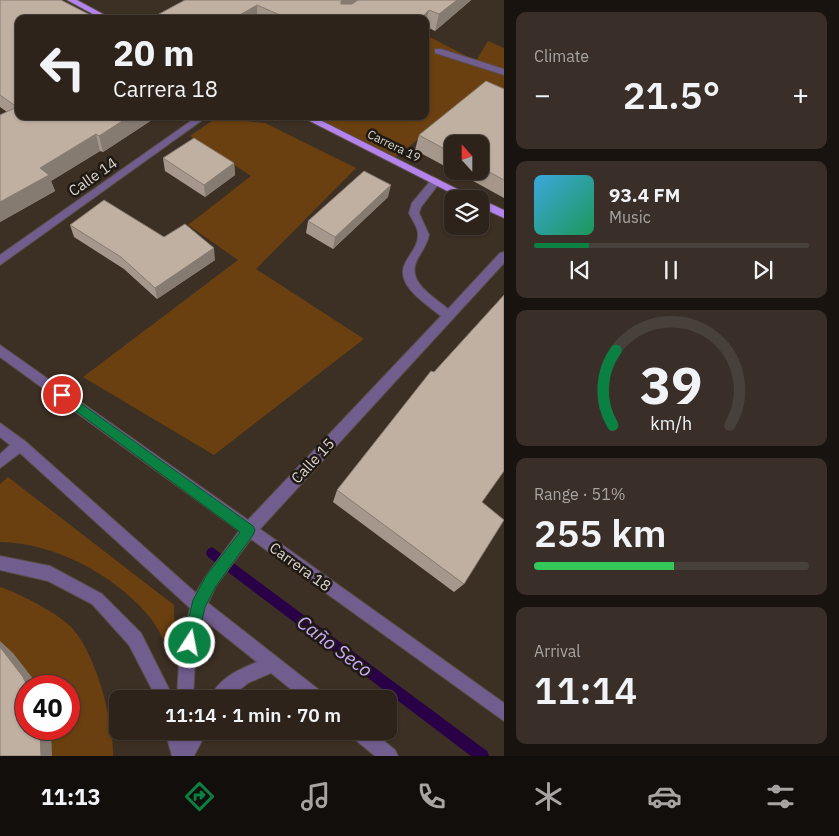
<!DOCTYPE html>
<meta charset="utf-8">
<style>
:root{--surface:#2d231b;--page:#392f28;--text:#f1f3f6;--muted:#a7a4a3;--line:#48403a;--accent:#0b8043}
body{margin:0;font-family:"IBM Plex Sans",sans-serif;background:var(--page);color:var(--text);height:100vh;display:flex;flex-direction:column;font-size:19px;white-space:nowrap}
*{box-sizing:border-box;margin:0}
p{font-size:16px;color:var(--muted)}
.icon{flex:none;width:28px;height:28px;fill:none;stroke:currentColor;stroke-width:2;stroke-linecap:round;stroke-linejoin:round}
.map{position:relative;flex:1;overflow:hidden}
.side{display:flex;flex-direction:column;gap:12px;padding:12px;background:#19130f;width:335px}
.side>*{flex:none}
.banner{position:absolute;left:15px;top:15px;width:414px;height:105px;border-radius:10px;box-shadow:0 1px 4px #0004,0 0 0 1px var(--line);background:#2d231b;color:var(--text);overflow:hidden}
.needle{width:32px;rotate:339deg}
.fabs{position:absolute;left:444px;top:135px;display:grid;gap:10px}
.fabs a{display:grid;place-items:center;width:45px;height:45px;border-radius:10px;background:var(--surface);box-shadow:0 1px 4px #0004,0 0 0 1px var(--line);font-size:25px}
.speed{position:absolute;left:15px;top:675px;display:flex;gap:10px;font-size:25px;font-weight:700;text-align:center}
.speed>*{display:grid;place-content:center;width:65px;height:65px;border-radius:50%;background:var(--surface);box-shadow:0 1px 4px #0004,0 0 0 1px var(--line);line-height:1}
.speed .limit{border:8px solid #d22;background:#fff;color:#111}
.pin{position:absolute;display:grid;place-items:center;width:42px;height:42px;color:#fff;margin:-21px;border:2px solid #fff;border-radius:50%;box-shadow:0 1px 5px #0007}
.me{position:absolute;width:55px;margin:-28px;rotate:11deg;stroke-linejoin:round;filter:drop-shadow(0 0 4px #0008)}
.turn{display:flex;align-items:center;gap:18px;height:105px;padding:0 15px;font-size:22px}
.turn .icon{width:65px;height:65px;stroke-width:2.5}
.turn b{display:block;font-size:35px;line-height:42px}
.big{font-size:38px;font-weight:600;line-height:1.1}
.side .widget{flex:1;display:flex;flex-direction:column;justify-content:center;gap:8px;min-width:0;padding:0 18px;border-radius:10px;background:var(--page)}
.side .dial{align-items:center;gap:0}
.dial svg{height:130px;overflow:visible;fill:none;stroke:var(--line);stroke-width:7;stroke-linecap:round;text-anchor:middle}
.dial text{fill:var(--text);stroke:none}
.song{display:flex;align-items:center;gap:15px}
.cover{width:60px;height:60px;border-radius:8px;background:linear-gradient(135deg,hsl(200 70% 55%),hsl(150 70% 35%))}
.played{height:5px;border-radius:2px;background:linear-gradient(90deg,var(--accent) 20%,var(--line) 20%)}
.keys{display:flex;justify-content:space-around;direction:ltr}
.heat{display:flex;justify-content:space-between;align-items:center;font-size:28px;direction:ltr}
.charge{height:8px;border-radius:4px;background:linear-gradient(90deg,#34c759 51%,var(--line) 0)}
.trip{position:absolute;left:109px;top:690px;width:288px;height:50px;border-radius:10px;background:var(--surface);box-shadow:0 1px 4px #0004,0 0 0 1px var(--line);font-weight:600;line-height:50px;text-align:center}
.tabs{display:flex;height:80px;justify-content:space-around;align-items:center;background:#120e0b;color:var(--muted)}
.tabs .icon{width:35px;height:35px}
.tabs .selected{color:var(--accent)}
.tabs b{font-size:22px;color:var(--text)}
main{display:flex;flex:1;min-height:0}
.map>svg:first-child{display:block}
.green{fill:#6b4010;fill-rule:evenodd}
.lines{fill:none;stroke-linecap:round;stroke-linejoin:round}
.stream{fill:#290048;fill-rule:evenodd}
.minor-casing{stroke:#594d43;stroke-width:2}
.major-casing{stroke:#594d43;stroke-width:2}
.minor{fill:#725d8f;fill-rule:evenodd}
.major{fill:#b284ec;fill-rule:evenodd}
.wall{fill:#a5978b}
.shaded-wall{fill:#867b71}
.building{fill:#c0b0a2;stroke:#867b71}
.route{fill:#0b8043;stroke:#07532c}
.labels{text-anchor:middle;stroke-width:5;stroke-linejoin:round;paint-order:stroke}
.far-street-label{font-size:12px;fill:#ded6cf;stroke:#1e1913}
.street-label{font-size:15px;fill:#ded6cf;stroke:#1e1913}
.near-water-label{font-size:19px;font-style:italic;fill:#ceabfe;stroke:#1e1913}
</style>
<main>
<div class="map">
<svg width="504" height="756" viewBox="0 0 504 756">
<rect width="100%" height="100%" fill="#3c2f24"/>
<path class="green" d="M426,35L476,61L488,41L504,48V99L481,88L395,158L308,116H425Z
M219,116H235V120L265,123L356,168L256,269L364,339L214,455L83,377L238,260L188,225L251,176L190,136Z
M8,477L174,605L176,665C167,649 160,629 148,615C113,574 54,543 0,542V484Z
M0,587C19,593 60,614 73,629C96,655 114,722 113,756H0ZM26,686H69V729H26Z"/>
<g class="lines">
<path class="stream" d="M212,547L487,751L489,756H471L208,557L206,553L208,549Z"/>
<g class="minor-casing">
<path id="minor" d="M435,49H441L504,69V75L435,53Z
M198,116H208L0,265V255Z
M436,178L441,181L421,207L419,213L429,235C427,245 421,252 417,260C406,282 433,296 448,309L500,253L504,252V263L260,529L504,703V721L251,539L216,586L208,603L323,693L325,699H303L271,673L248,683L228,699H210C218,678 238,670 257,662L203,619L195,661L193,699H177L179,661L190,608L20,453L0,468V454L10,445L0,437V423L25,441L196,593L206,576L239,531L0,357V345L248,520L441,316C430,307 417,299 409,288C391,263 419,255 418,234C418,227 412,220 409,213L412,203L432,179Z
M0,556L50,566L102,594L141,633L174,699H157L129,645L92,604L48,581L0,570Z
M165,731H183L185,738L189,731H207L194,756H172Z
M350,731H372L395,750L398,756H375L352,737Z"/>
</g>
<g class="major-casing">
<path id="major" d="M67,0H77L112,19H102Z
M300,116H312L477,199H463Z
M480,199L504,210V218L480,207Z"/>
</g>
<use href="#minor" class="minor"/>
<use href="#major" class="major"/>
</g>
<path class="wall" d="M0,0L19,116H158L103,152L100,151L51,181L55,191L0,222V115L7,112L0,107Z
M185,0H471L470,1L435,31L425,26V19H150Z
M504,89V198L455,171H480V144H452V170L415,150L419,135Z
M163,158L234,163L235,175L205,197L165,171Z
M388,197L333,249L306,233L308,221Z
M70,225L164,237L215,260L157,299L124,269L74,237Z
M337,490L482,502L464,584L454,592L333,502Z"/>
<path class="shaded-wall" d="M343,0H363L339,17L341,1Z
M457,0H471L470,1L435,31L439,14Z
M257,5V19H233Z
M429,10L425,25V19H420Z
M130,116H158L103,152L99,136Z
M96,134L100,151L51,181L55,191L0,222V202L40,168Z
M234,163L235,175L205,197L204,185Z
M391,185L388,197L333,249L335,237Z
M214,248L215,260L157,299L155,288Z
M0,641L13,653L34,680L37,686H27L0,647Z
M40,729H51L52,756H41Z"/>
<path class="building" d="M0,0H61L98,19H19V116H130L99,136L96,134L40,168L49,175L0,202V115L17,107L0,95Z
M185,0H343L341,1V4H352L358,0H457L439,14L429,10L420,19H289L257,5L233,19H150Z
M486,81L504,89V180L480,167V144H452V153L419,135Z
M194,138L234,163L204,185L163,158Z
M364,171L391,185L335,237L308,221Z
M104,200L164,237L185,224L214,248L155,288L121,257L70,225Z
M504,295V471L482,502L504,520L464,584L337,490L431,371L434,372Z
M0,647L23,677L27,686H26V729H40L41,756H0Z"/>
<path class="route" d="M62,390L253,526L255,530L253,535L216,586L205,607L196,648L190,650L185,648L183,643L193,600L206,576L240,532L58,398V391Z"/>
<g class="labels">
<g class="far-street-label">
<text transform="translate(394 146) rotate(26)" y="4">Carrera 19</text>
</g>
<g class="street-label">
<text transform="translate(93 177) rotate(-35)" y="5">Calle 14</text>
<text transform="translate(313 461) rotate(-47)" y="5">Calle 15</text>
<text transform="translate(300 567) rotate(36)" y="5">Carrera 18</text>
</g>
<g class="near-water-label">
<text transform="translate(335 646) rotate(37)" y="7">Caño Seco</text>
</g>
</g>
</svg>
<div class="fabs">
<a><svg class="needle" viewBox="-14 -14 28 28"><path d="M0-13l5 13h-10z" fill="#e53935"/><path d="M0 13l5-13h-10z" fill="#a7a4a3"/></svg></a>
<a><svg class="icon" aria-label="layers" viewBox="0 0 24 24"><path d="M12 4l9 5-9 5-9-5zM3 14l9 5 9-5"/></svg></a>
</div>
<div class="speed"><div class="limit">40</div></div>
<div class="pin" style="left:62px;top:395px;background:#d93025"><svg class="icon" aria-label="arrive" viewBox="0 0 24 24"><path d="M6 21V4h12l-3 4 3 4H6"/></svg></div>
<svg class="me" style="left:190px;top:643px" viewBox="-20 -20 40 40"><circle r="17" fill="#0b8043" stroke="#fff" stroke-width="3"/><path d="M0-11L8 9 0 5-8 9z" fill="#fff"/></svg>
<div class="trip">11:14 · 1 min · 70 m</div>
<div class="banner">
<div class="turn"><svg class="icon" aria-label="left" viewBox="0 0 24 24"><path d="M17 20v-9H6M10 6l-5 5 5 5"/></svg><div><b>20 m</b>Carrera 18</div></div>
</div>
</div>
<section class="side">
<div class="widget"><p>Climate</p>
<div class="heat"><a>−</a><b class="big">21.5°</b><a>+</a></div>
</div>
<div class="widget">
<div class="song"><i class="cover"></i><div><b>93.4 FM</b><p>Music</p></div></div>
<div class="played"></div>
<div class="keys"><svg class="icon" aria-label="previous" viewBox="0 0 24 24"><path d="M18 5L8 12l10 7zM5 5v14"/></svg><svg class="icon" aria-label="pause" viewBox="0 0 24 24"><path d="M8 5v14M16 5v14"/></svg><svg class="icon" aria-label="next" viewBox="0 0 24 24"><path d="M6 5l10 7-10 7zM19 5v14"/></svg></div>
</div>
<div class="widget dial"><svg viewBox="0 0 100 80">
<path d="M14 69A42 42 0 1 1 86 69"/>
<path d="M14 69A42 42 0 0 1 16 23" stroke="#0b8043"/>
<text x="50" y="56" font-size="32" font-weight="700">39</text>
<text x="50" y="72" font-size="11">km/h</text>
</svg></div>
<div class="widget"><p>Range · 51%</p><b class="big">255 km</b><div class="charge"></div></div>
<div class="widget"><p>Arrival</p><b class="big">11:14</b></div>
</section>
</main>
<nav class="tabs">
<b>11:13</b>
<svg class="icon selected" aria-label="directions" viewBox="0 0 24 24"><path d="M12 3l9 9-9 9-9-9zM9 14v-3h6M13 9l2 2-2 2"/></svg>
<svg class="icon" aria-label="music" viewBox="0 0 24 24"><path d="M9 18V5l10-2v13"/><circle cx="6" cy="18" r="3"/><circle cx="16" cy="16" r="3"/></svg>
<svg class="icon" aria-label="phone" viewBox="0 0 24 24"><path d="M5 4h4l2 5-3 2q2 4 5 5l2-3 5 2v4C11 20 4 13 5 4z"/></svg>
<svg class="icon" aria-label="climate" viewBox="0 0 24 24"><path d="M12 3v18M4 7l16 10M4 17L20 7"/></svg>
<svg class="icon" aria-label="car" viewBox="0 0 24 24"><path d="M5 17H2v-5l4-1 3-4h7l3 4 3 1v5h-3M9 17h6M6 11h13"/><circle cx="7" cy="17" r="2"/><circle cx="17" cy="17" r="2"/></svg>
<svg class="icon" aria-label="filters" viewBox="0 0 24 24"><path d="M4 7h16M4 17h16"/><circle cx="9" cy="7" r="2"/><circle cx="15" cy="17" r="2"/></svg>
</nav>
